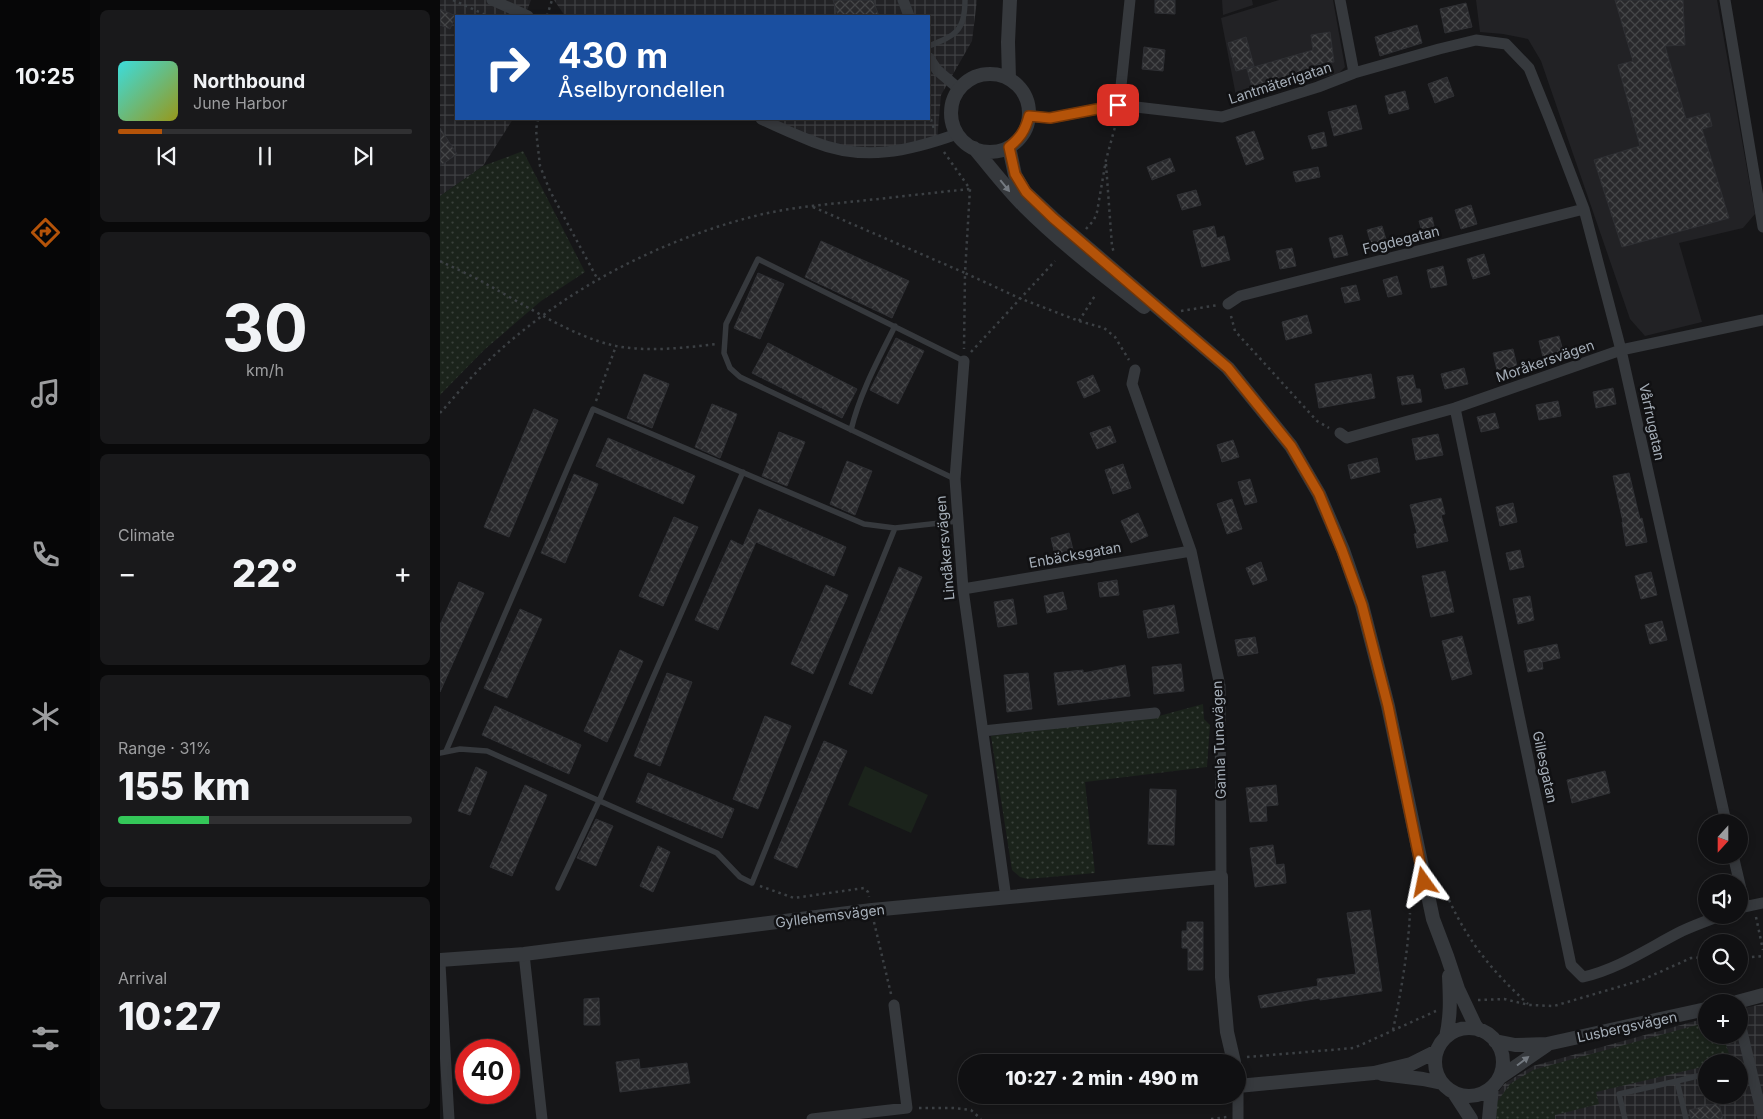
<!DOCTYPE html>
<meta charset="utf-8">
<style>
:root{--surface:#101012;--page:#19191b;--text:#f1f3f6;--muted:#9c9d9f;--line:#303032;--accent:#b45309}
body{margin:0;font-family:Inter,sans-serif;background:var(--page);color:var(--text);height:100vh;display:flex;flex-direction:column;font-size:19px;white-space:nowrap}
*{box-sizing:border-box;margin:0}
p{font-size:16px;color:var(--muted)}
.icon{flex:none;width:28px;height:28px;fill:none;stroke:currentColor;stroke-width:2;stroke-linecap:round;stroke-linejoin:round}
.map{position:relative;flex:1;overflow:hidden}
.side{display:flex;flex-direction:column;gap:10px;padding:10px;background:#09090a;width:350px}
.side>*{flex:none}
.hud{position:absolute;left:15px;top:15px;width:475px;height:105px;border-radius:0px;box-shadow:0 2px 8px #0003,0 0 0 1px var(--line);background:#1a4fa0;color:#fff;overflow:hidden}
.needle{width:32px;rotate:201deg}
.tools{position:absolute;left:1258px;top:814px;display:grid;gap:10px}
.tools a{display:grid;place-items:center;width:50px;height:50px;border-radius:50%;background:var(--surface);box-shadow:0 2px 8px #0003,0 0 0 1px var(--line);font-size:25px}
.speed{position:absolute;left:15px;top:1039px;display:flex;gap:10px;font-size:25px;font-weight:700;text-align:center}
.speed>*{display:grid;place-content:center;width:65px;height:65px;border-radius:50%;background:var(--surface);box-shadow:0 2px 8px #0003,0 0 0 1px var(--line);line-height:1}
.speed .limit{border:8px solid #d22;background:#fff;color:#111}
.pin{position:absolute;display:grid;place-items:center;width:42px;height:42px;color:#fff;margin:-21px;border-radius:10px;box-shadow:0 2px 8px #0006}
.me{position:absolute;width:55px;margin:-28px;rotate:348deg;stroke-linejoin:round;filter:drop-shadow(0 0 4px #0008)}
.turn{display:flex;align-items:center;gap:18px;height:105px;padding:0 20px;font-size:22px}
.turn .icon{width:65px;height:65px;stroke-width:2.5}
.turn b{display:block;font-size:35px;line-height:42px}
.big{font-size:38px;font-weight:800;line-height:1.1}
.side .widget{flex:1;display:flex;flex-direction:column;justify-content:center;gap:8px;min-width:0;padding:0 18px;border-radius:8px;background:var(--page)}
.side .dial{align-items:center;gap:0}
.dial b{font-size:65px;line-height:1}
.song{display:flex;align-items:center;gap:15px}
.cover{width:60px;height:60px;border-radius:8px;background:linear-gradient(135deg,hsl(180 70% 55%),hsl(60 70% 35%))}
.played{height:5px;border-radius:2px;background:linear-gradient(90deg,var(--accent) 15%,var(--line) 15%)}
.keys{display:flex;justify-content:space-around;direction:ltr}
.heat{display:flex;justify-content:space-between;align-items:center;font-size:28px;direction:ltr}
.charge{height:8px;border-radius:4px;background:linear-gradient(90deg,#34c759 31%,var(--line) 0)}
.trip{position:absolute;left:518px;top:1054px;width:288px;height:50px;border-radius:25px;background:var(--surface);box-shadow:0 2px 8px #0003,0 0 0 1px var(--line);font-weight:800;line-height:50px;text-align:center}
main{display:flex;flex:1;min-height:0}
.tab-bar{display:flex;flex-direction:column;width:90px;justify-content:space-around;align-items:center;background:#060607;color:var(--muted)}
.tab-bar .icon{width:35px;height:35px}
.tab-bar .current{color:var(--accent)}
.tab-bar b{font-size:22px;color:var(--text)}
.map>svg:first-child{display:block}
.built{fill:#222225}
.industrial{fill:url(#industrial-grid);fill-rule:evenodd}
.grass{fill:url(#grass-dots)}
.garden{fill:#1b231b}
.building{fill:url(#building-cross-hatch);stroke:#2f3034}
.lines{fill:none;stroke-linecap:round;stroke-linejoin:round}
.path{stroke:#3c4044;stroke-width:2.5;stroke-dasharray:2.5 4;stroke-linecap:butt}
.service{stroke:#36393d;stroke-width:5.5}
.minor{stroke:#36393d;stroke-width:11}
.tertiary{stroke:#36393d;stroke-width:14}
.oneway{fill:#747a81}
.route-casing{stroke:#753606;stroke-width:12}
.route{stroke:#b45309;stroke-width:9}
.labels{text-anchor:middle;stroke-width:5;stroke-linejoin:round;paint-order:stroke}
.street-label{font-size:14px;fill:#a6afb9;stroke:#111113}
</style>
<main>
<nav class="tab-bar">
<b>10:25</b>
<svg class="icon current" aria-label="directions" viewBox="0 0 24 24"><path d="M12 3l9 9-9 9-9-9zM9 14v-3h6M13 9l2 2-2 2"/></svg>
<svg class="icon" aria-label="music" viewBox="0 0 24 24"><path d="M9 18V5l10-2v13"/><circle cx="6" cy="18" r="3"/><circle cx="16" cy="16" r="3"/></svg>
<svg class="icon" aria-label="phone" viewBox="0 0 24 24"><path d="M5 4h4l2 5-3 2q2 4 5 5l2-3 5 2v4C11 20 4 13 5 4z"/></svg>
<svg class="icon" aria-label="climate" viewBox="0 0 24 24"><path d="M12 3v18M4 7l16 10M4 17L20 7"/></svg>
<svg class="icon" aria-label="car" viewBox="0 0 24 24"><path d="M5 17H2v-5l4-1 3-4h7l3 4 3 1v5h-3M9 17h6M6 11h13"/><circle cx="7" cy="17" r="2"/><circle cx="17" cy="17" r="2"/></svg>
<svg class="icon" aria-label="filters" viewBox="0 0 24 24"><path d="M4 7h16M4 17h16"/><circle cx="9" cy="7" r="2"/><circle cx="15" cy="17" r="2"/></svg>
</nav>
<section class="side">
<div class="widget">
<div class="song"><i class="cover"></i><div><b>Northbound</b><p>June Harbor</p></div></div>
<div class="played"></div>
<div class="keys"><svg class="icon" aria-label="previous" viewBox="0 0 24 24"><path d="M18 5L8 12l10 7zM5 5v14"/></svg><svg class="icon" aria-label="pause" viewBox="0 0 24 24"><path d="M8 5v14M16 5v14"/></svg><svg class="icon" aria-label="next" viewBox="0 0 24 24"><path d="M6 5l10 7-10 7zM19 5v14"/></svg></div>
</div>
<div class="widget dial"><b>30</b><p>km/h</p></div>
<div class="widget"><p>Climate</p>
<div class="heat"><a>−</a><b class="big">22°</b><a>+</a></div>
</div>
<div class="widget"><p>Range · 31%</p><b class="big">155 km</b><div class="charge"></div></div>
<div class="widget"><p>Arrival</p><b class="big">10:27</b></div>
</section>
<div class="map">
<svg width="1323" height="1119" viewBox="0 0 1323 1119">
<defs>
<pattern id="industrial-grid" width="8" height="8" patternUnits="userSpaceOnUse" patternTransform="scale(1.25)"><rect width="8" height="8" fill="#222225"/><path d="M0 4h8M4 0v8" fill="none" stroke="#3f4043"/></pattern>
<pattern id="grass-dots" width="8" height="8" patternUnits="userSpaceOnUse" patternTransform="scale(1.25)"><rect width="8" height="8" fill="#1b231b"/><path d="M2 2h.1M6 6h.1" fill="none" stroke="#39403a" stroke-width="1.8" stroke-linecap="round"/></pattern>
<pattern id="building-cross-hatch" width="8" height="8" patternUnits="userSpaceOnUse" patternTransform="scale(1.25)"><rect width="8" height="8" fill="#29292c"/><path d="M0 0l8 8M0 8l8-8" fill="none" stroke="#454648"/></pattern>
</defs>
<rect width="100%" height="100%" fill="#161618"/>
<path class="built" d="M782,0H812L813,5L783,15Z
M839,0H893L905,67L898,74L796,96L781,18Z
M1036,0H1277L1315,214L1303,228L1239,243L1262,322L1205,336L1190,319L1101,61L1088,39L1063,34L1040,32Z"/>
<path class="industrial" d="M0,0H91L85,16H16V119H73L43,166L0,196Z
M114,0H537L532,41L501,95L497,141L421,153L321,119H489V16H125Z
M1323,1004V1119H1052L1054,1099L1064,1084L1093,1066L1266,1018V1035H1299V1009ZM1266,1062H1299V1095H1266Z"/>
<path class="grass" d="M83,151L145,272L101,301L44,350L0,395V196L43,166Z
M763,704L764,719L770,725L767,767L645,782L655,873L588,879L580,877L572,870L551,736L719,716Z
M1257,1025H1266V1035H1283L1291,1060L1281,1062H1266V1066L1156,1092L1159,1104L1115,1115V1119H1056L1057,1102L1070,1084L1093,1070Z"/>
<path class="garden" d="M425,766L488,795L471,833L408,805Z"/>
<path class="building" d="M393,0H433L439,16H398Z
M715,0H735V14L715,13Z
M1175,0H1243L1245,45L1225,46L1246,119L1269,113L1272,126L1262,129L1289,218L1182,247L1154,160L1200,146L1178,65L1193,61Z
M1026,3L1032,27L1005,33L1000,9Z
M0,9L16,16L10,29L0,25Z
M977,25L982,43L940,56L935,37Z
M890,32L894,62L871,66L872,70L812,87L807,69L873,50L871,35Z
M806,37L814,66L796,71L788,43Z
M704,47L725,50L723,71L702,69Z
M1007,77L1014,96L995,103L988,84Z
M965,91L969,109L949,114L945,96Z
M916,105L922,129L894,136L888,112Z
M0,128L17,154L0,166Z
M814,131L824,159L806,165L796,137Z
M884,132L887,146L872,149L868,136Z
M730,158L735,171L712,180L707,167Z
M878,167L880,177L856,182L853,172Z
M756,190L761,205L742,210L737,195Z
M1031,205L1037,224L1021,229L1015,210Z
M992,217L996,235L984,238L979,221Z
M774,226L777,238L784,236L790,260L762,267L753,231Z
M942,226L948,246L933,250L927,230Z
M902,235L908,255L894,258L889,238Z
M381,241L469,281L452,318L365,277Z
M852,248L856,266L840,269L836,251Z
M1044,254L1050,274L1033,279L1027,259Z
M1003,266L1007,285L991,288L987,270Z
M318,273L344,284L320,339L294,328Z
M957,276L962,294L948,297L943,280Z
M916,285L920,300L905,303L901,288Z
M867,315L872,333L846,340L842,322Z
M1119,336L1123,351L1103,357L1099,341Z
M456,338L484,351L458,404L430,390Z
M328,343L417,389L402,418L312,373Z
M1073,349L1077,366L1057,370L1053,353Z
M1024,368L1028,384L1005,389L1001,374Z
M204,374L229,384L212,428L187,418Z
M931,374L935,398L879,408L875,384Z
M653,375L660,391L644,398L637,382Z
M973,375L976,389H980L982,402L962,405L957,377Z
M1173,388L1176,404L1156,408L1153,392Z
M1118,401L1121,416L1099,420L1096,405Z
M272,404L297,414L280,458L255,447Z
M94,409L118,420L69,537L44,527Z
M1055,413L1059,428L1041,432L1037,417Z
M670,426L676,442L657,449L650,433Z
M339,432L365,442L347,486L322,476Z
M998,434L1003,455L976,460L972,439Z
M168,438L255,476L243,504L156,466Z
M793,440L799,457L782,462L777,445Z
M937,458L940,472L911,479L908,465Z
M407,461L432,471L415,515L390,504Z
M683,464L691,488L673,494L665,470Z
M1189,473L1200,519L1202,518L1207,542L1186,546L1182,522H1183L1173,476Z
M134,474L158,484L125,563L101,553Z
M810,479L817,502L805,505L798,482Z
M1001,498L1005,514L1001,515L1008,541L977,548L974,534L977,533L970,505Z
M792,499L802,529L787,534L777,504Z
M1073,503L1077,522L1060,526L1056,507Z
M319,509L406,547L394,576L316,542L278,630L255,620L291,540L303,546Z
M698,513L708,536L691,543L681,521Z
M234,517L258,527L223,606L199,596Z
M629,533L633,550L615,555L611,538Z
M1080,550L1084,567L1070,570L1066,553Z
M821,562L827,580L813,585L806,568Z
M459,567L482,577L432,694L409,684Z
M1005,571L1014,612L991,617L982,576Z
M1211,572L1217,595L1201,599L1195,576Z
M677,580L679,595L660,597L658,583Z
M19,582L44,593L0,692V625Z
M386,585L408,595L373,674L351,664Z
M623,592L627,609L607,613L604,596Z
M1090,596L1094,620L1078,624L1073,599Z
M573,599L577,624L558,627L554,602Z
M734,605L739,633L708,638L703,611Z
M80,609L102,619L67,698L44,688Z
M1222,621L1227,640L1210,644L1205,625Z
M1022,636L1032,674L1012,680L1002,641Z
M815,637L818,653L798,656L795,640Z
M1117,644L1120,658L1102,662L1103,669L1088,672L1084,651Z
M180,650L203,661L167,742L144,731Z
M741,664L744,691L714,694L712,667Z
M685,665L690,696L618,705L614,673L643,670V673Z
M227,673L252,682L220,766L194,756Z
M588,673L592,709L567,712L564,675Z
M55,706L141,745L129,774L42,735Z
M325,716L351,726L318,809L293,799Z
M384,741L407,751L357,868L334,858Z
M36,767L47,772L30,815L18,811Z
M1165,771L1170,793L1132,803L1127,780Z
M208,773L294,809L282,838L196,802Z
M85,785L107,795L72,876L50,867Z
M836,785L838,805L826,806L827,821L810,822L806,788Z
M710,789L736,790L734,845L708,844Z
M156,819L173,826L156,866L137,858Z
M833,845L836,865L844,864L846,883L815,887L810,848Z
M218,846L230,852L213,892L200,886Z
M930,910L942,991L880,1000V998L821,1008L818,996L878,986L877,979L916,974L907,913Z
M747,922H763V970H748V948H742V931H747Z
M159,998L160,1025H144V999Z
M199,1059L200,1069L247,1063L250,1083L180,1092L176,1062Z
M1279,1103L1283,1119H1251L1249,1110Z"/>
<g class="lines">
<path class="path" d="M13,0L48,16
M107,16L112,0
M489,113L494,129
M98,119L96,130L100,166L110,191L158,280
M504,152L530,189L525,273L579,298L639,321L664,328L675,337L689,360
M666,164L672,246L674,253
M373,207L525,273L524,349
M646,229L654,220L657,212L666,160L678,116
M0,261C16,269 33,276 48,285C87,306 133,337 176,346C209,352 243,348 276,344
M741,311L778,305
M791,316L795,331L877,421L889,428
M639,321L656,294
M531,352L615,261
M156,401L176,346
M0,413C15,397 29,378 46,363C121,291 218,240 319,215C348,208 379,205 409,202C449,198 490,193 530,189
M320,886L354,898L424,888L428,892L429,897
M1009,900C1029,943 1053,972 1088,1004
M1316,917L1323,950
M434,922L451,994
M1299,958L1323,956
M1038,1000L1064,999L1089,1005L1114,1006L1202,980L1251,958L1266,957
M953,1030C961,992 968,952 970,913
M807,1057L914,1048L996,1011
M479,1108H513L531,1110L541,1119
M771,1119L787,1117"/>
<path class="service" d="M489,46C516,35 525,31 525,0
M411,430C420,393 438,360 455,326
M515,479L300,377L290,368L284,353L286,324L318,259L524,361
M6,751L153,409L424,524L455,528L518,521
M0,753L20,749L47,751L277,853L300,877L312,883L455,528
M118,888L159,801L303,472
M1299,1067L1310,1064
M1185,1119L1179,1094L1237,1081
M1246,1119L1237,1081L1266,1074"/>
<path class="minor" d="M52,0L88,16
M463,0L469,16
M900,0L914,73
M1285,0L1323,227
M489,58L497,70L519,89
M679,105L690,0
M589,116L610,118L679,105L782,117L878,87L914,73L999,49L1036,40L1066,44L1089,68L1110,120L1144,209L1181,350L1286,822
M321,119C338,127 356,135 374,142C424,162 469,151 517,134
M788,304L800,296L1144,209
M524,361L515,479L523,589L566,898
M695,370L692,384L751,551L780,686L781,877
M1015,408L1131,965L1143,977C1179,969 1210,947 1242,931C1255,925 1269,920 1282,915
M900,433L907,438L1015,408L1181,350L1323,320
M523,589L751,551
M543,731L715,713
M1293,855L1305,906
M1299,908L1323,903
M84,954L102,1119
M0,964L9,1119
M1299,1019L1323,1119
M798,1086V1119
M372,1119L467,1108L454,1005"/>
<path class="tertiary" d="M511 113a39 39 0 1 1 78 0a39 39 0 1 1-78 0Z
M569,79L568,42L570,0
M569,147L575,175L585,192L613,218L788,368L851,446L879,494L903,550L922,605L948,706L993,919L1007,956L1018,989L1035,1025L1039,1030
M534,148C551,168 566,188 584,206C621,243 663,275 704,307
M0,960L84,954L432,910L781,877L782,977L787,1032L794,1062
M1297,1002L1323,995
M995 1062a34 34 0 1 1 68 0a34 34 0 1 1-68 0Z
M1006,1037C1011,1016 1010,997 1009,976
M1055,1041L1075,1045L1107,1044L1266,1009
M942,1074L983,1079L1002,1083
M796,1077L798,1086L934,1073L971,1064L997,1051
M1059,1078L1107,1045
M1014,1093L1031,1119
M1049,1119L1052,1087"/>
</g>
<defs><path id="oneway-solid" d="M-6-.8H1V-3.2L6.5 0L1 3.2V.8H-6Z" transform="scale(1.25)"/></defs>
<g class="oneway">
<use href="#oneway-solid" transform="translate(565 186) rotate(51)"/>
<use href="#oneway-solid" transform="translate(1083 1061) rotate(-37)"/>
</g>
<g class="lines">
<g class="route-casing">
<path id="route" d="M678,105L610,118L589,116C585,131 580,138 569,147L575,174L586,192L613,218L788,368L851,446L879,494L902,550L922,605L948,706L984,882"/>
</g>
<use href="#route" class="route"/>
</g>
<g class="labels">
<g class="street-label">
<text transform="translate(840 83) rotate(-18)" y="5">Lantmäterigatan</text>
<text transform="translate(961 240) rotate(-14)" y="5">Fogdegatan</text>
<text transform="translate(1105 361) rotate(-19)" y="5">Moråkersvägen</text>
<text transform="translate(1212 422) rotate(78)" y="5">Vårfrugatan</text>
<text transform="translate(505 548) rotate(-95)" y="5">Lindåkersvägen</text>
<text transform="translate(635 555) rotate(-10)" y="5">Enbäcksgatan</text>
<text transform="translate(779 740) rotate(-92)" y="5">Gamla Tunavägen</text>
<text transform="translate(1105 767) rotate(78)" y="5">Gillesgatan</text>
<text transform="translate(390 916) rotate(-7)" y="5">Gyllehemsvägen</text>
<text transform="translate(1187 1027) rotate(-12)" y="5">Lusbergsvägen</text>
</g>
</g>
</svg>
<div class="tools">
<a><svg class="needle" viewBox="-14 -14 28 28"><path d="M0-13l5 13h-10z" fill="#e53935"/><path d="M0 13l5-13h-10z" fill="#9c9d9f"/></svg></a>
<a><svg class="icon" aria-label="sound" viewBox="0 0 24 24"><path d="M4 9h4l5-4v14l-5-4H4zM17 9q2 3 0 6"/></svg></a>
<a><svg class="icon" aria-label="search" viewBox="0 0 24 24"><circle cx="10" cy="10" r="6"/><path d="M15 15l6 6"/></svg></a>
<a>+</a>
<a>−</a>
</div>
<div class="speed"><div class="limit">40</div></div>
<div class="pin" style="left:678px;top:105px;background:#d93025"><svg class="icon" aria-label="arrive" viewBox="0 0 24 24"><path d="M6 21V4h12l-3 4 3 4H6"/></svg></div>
<svg class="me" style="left:984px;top:882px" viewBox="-20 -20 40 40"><path d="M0-17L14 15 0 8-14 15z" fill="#b45309" stroke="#fff" stroke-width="4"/></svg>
<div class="trip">10:27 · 2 min · 490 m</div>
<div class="hud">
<div class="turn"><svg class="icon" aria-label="right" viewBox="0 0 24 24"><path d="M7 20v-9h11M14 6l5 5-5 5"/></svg><div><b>430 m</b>Åselbyrondellen</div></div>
</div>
</div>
</main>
